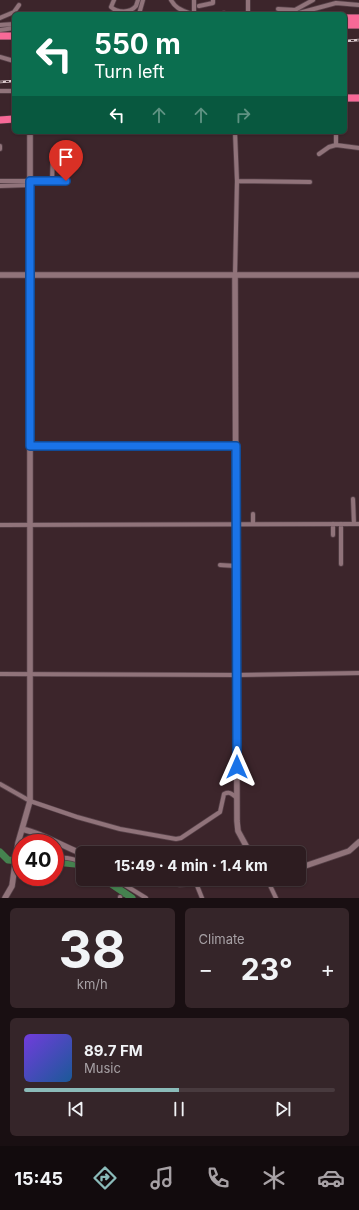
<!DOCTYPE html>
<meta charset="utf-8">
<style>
:root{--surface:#2d1c20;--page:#352529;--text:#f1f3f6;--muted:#a7a1a5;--line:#483a3e;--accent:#8bbbb9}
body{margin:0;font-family:Inter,sans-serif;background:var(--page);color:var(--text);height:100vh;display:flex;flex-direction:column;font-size:15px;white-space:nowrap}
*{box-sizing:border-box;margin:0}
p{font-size:13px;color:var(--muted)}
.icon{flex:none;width:22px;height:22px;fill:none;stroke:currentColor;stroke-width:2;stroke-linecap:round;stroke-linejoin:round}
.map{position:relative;height:898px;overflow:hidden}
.panel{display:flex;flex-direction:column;gap:10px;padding:10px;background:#190f12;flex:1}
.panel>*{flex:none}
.banner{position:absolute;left:12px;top:12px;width:335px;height:122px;border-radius:6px;box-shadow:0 1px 3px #0004,0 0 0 1px var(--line);background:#0b6e4f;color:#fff;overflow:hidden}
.speed{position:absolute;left:12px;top:834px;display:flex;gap:8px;font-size:20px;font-weight:700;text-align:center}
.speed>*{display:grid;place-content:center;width:52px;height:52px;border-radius:50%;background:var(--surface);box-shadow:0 1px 3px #0004,0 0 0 1px var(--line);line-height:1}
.speed .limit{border:6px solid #d22;background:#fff;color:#111}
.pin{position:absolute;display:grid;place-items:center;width:34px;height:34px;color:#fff;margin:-41px -17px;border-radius:50% 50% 50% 0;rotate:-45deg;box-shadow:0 0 4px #0007}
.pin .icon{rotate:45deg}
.me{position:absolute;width:44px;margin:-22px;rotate:0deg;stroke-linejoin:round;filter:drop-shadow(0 0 3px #0008)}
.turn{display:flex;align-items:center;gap:14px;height:84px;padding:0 16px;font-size:18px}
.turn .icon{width:52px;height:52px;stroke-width:2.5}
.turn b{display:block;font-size:28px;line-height:34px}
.lanes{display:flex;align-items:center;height:38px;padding:0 16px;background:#0003;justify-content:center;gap:20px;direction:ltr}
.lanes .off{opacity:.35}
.big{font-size:30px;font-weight:700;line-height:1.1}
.panel .card{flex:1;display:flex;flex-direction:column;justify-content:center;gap:6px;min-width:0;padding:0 14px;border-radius:6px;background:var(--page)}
.panel .dial{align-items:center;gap:0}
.dial b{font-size:52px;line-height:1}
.song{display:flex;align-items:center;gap:12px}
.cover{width:48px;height:48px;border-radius:6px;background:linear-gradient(135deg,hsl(260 70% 55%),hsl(210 70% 35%))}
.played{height:4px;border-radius:2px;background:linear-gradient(90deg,var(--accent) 50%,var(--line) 50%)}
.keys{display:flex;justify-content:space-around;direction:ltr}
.heat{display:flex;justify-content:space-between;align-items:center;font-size:22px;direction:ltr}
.panel .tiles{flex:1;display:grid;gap:10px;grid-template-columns:1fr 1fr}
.card:last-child{grid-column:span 2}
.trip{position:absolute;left:76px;top:846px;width:230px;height:40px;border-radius:6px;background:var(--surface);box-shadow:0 1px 3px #0004,0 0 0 1px var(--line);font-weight:700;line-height:40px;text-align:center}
.dock{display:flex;height:64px;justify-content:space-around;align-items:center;background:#120b0d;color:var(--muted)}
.dock .icon{width:28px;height:28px}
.dock .on{color:var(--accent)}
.dock b{font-size:18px;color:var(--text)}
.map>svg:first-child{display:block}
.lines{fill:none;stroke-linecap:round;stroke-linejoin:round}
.stream{stroke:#45824f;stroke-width:1}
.river{stroke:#45824f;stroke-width:7}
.street-casing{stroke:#564148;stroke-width:5.5}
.secondary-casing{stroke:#564148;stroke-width:7}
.highway-casing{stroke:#564148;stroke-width:8}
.street{stroke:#90737a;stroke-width:4}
.secondary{stroke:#90737a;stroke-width:5.5}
.highway{stroke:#f76997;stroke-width:7}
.rail-casing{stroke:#ddcbcf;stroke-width:2.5}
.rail{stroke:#321b21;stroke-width:1;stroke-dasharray:3;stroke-linecap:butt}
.route-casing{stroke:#114b97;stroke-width:10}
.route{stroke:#1a73e8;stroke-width:7}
</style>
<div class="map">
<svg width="359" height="898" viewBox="0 0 359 898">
<rect width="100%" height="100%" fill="#3c252b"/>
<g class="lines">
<path class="stream" d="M122,897L127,894"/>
<path class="river" d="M0,852L8,860L21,861
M55,862L75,864L83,867
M104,879L132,898"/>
<g class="street-casing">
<path id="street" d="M114,0L111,7C118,13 130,13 136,6L138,0
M171,0C176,9 182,10 191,14
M194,0V14
M248,0V14
M199,6L213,3V0
M278,9L295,10L294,13
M295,10L313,0
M139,14L143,0
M222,14L224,13
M288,14L299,13L336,3L359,5
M0,18L14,12L19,5
M0,25L14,24
M0,30L14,28
M0,57L14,61
M0,91H14
M336,132V145
M0,149V146
M319,154L329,147L336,145L359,148
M0,181H66V151
M52,181L53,152
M237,181L310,182
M0,186L30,185
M235,275L237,181L235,132
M30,446H235
M353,499L354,524
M253,514V524
M0,525L359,524
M333,535V524
M341,564V524
M220,565L236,566
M0,674L237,675L359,673
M0,784L30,801L77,817L120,829L176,839L181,838L220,812L224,794C230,791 232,794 237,798
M55,858C65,857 74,858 83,863
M115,879L146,898
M267,879L276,898
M196,883L202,898
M120,898V897"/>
</g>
<g class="secondary-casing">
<path id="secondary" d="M0,275H359
M235,275L237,821L238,831L250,853
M22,829C44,834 62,846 83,854
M299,868L349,851L359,842
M161,879L180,884L243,879
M5,898L12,886L18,843L30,801V132"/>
</g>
<g class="highway-casing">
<path id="highway" d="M345,18H359
M345,25H359
M0,36H14
M345,98H359
M0,120L14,119"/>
</g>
<use href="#street" class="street"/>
<use href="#secondary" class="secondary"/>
<use href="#highway" class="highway"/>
<g class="rail-casing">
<path id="rail" d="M345,41L359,40
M0,82L14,81"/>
</g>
<use href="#rail" class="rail"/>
</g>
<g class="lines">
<g class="route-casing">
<path id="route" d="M66,181H30V446H236L237,767"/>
</g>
<use href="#route" class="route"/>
</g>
</svg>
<div class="speed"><div class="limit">40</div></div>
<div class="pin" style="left:66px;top:181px;background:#d93025"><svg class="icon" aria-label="arrive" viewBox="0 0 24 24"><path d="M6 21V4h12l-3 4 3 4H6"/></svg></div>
<svg class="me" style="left:237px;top:767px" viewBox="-20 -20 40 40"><path d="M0-17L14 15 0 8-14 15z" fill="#1a73e8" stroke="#fff" stroke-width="4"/></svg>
<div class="trip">15:49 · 4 min · 1.4 km</div>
<div class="banner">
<div class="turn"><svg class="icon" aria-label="left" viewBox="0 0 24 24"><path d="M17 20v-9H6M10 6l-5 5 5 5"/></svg><div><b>550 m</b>Turn left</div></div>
<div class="lanes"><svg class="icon" aria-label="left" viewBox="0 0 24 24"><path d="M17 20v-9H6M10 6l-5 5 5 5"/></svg><svg class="icon off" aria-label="ahead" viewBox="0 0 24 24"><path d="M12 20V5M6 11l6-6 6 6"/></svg><svg class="icon off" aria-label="ahead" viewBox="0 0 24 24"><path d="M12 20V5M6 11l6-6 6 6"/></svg><svg class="icon off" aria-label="right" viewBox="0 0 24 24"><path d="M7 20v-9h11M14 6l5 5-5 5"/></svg></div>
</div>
</div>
<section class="panel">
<div class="tiles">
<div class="card dial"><b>38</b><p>km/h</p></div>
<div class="card"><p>Climate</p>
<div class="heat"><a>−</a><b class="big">23°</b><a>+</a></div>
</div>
<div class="card">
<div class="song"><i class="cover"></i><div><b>89.7 FM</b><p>Music</p></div></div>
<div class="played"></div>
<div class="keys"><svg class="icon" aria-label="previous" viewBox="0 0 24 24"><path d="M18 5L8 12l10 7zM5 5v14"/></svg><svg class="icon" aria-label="pause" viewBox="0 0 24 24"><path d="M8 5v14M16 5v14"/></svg><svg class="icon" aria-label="next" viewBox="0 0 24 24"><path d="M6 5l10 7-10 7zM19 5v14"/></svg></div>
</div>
</div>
</section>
<nav class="dock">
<b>15:45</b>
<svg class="icon on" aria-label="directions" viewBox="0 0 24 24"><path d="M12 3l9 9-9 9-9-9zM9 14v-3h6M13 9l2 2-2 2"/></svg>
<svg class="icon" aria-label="music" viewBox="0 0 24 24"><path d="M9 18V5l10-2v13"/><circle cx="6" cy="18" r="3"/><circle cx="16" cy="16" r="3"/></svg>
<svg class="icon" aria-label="phone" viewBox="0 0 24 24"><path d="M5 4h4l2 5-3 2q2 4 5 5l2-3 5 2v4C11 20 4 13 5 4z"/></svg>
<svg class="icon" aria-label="climate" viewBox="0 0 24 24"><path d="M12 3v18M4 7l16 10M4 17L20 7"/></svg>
<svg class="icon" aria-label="car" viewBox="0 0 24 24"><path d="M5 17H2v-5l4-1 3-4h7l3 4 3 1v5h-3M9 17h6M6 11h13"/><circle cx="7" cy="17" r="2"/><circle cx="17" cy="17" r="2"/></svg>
</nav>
